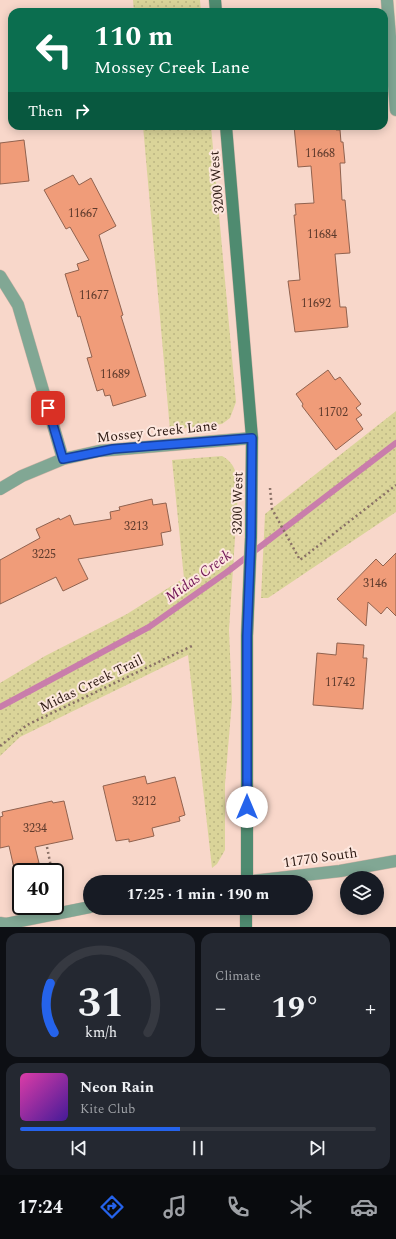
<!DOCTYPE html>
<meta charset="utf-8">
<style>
:root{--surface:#171b24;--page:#242831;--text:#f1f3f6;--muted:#9ea1a6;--line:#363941;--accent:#2563eb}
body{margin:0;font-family:Spectral,serif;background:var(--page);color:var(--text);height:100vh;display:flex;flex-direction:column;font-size:15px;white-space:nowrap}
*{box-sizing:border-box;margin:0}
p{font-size:13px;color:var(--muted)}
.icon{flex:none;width:22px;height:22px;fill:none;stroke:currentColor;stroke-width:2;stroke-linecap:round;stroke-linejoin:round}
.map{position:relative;height:927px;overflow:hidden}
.sheet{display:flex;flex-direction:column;gap:6px;padding:6px;background:#0d0f14;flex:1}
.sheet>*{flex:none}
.top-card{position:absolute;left:8px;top:8px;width:380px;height:122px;border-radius:12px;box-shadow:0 2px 10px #0003;background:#0b6e4f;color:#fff;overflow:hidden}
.controls{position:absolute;left:340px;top:871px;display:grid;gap:8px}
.controls a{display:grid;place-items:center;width:44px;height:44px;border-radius:50%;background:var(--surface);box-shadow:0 2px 10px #0003;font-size:20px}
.speed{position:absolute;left:12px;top:863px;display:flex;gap:8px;font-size:20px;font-weight:700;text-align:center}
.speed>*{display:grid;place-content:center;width:52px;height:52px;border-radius:50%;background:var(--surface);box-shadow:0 2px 10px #0003;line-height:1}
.speed .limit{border:2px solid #111;border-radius:6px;background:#fff;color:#111}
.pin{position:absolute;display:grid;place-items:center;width:34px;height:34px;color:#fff;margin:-17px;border-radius:8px;box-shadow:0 2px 6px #0006}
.me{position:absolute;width:44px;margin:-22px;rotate:0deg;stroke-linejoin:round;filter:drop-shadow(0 0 3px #0008)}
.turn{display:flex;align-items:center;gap:14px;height:84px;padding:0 20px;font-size:18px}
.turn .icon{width:52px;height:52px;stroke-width:2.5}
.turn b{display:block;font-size:28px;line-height:34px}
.then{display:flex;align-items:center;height:38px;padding:0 20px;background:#0003;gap:8px;font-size:15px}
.big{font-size:30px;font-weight:700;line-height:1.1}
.sheet .widget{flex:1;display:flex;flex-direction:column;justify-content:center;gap:6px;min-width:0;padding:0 14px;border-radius:12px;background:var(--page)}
.sheet .dial{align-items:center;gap:0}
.dial svg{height:104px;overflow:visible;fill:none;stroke:var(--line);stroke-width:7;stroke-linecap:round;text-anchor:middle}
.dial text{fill:var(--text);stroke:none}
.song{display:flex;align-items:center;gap:12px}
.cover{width:48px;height:48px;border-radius:6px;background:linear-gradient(135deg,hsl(320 70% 55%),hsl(260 70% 35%))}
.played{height:4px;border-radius:2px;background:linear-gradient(90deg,var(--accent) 45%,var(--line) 45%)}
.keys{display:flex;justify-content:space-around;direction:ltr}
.heat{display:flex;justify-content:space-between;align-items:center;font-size:22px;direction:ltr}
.sheet .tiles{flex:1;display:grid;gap:6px;grid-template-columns:1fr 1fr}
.widget:last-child{grid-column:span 2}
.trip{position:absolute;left:83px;top:875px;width:230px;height:40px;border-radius:20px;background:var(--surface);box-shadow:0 2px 10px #0003;font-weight:700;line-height:40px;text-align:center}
.tab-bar{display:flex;height:64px;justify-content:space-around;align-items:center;background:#090b0e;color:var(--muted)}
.tab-bar .icon{width:28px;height:28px}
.tab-bar .selected{color:var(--accent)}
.tab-bar b{font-size:18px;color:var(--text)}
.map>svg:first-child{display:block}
.grass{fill:url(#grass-dots)}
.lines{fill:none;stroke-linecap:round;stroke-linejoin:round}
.stream{stroke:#c97dab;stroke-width:6}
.building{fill:#f09c79;stroke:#90624f}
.street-casing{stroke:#d3b5a9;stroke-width:13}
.secondary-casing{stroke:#d3b5a9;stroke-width:13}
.path{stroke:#897066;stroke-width:2.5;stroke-dasharray:2 3;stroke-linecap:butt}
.street{stroke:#81a794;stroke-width:12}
.secondary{stroke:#4f8b70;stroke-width:12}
.route-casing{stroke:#184099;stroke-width:10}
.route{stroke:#2563eb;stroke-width:7}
.labels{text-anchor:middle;stroke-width:4;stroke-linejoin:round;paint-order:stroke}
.number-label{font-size:12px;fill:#5d3a2c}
.street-label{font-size:14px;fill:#2c1912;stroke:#fde7de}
.water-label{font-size:15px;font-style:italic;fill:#701555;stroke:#fde7de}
</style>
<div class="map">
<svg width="396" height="927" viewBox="0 0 396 927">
<defs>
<pattern id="grass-dots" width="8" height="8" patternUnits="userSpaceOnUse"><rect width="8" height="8" fill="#dad499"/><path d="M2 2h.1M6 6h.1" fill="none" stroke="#bbb583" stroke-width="1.8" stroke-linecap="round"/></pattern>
</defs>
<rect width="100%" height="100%" fill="#f8d7ca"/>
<path class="grass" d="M133,0H200L201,12H134Z
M143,126H211L236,402L230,418L222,424L170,430Z
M396,411V512L268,598H261L265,514Z
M222,456C237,464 237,477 238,492L229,630L232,701L225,784V850L217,864L212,868L188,655L20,737L0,756V683L45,656L127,614L184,578L172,460Z"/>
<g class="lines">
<path class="stream" d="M0,707L149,627L227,572L396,443"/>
</g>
<path class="building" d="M294,126H335L336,130H340L341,142H343L345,163H340L342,200H345L350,253L335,254L340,307H346L348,327L295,332L288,281L300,280L294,215H296L295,204L314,203L311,166L298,167Z
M24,140L29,181L0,184V143Z
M73,175L79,185L91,178L116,226L99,235L123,315L121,316L146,396L113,406L110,395L105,396L103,389L97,391L87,358L92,357L80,316L78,317L65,274L79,270L77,264L89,260L70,227L66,229L44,190Z
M328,370L335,380L340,377L361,404L356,408L362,415L356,419L363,429L336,450L302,406L303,404L296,394Z
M152,499L153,505L166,503L171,531L161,533L163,545L78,559L88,579L63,591L56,577L0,604V560L40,538L36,529L59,518L60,520L70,515L74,525L111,519L110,512L120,510L119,507Z
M396,553V616L387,607L381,614L368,602L366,626L337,599L376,559L383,566Z
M337,643L364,645L363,658H367L363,709L313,705L317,653L336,655Z
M145,776L147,784L175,777L185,815L179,817L180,821L152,828L154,836L129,842V839L116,841L103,786Z
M52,801L53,803L64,801L73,839L35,847L39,863L14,868L9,846L0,848V817L3,816L2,812Z"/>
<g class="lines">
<g class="street-casing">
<path id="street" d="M387,0L396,110
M0,276L18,305L63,459
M0,489L22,476L63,459L99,451L252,438
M243,882L340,871L396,861
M0,923L6,924L90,907"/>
</g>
<g class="secondary-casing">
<path id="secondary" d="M215,0L216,12
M226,126L252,438L251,537L247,636V882
M246,927V908"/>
</g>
<path class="path" d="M270,488L272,509L300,560L396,485
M0,746L27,725L194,645
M47,847L52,872
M55,886L57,897"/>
<use href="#street" class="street"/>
<use href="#secondary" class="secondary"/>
</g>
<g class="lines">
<g class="route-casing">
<path id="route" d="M48,408L63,459L113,449L252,438L251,537L247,636V807"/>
</g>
<use href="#route" class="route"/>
</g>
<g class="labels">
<g class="number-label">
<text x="320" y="157">11668</text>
<text x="83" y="217">11667</text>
<text x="322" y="238">11684</text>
<text x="94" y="299">11677</text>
<text x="316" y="307">11692</text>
<text x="115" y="378">11689</text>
<text x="333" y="416">11702</text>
<text x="136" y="530">3213</text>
<text x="44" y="558">3225</text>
<text x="375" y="587">3146</text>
<text x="340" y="686">11742</text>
<text x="144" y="805">3212</text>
<text x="35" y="832">3234</text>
</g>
<g class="street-label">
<text transform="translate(216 182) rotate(-95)" y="5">3200 West</text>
<text transform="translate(157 431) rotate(-6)" y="5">Mossey Creek Lane</text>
<text transform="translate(237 503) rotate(-89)" y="5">3200 West</text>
<text transform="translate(91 683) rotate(-26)" y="5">Midas Creek Trail</text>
<text transform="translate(320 857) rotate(-8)" y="5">11770 South</text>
</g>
<g class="water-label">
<text transform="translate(198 576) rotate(-36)" y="5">Midas Creek</text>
</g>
</g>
</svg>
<div class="controls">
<a><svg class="icon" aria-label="layers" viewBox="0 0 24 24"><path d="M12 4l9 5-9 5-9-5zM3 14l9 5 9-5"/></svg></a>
</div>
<div class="speed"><div class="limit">40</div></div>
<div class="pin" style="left:48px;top:408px;background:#d93025"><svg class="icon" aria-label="arrive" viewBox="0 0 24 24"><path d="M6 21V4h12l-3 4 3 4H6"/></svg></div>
<svg class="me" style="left:247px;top:807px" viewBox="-20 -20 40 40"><circle r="19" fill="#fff"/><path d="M0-13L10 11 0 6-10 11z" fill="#2563eb"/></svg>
<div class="trip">17:25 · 1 min · 190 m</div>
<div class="top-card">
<div class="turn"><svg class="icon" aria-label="left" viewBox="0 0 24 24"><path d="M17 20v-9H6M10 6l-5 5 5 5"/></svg><div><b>110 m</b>Mossey Creek Lane</div></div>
<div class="then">Then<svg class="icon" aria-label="right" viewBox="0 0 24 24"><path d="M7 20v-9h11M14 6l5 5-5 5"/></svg></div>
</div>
</div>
<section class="sheet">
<div class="tiles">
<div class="widget dial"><svg viewBox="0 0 100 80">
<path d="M14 69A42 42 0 1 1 86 69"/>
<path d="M14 69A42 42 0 0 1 11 31" stroke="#2563eb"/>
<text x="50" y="56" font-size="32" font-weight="700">31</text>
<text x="50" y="72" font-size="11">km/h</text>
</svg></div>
<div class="widget"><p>Climate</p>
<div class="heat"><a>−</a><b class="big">19°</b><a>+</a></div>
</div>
<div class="widget">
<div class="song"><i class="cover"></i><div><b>Neon Rain</b><p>Kite Club</p></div></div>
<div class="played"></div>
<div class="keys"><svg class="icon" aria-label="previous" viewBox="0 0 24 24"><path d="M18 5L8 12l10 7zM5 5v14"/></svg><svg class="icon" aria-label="pause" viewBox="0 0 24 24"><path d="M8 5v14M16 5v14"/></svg><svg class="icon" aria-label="next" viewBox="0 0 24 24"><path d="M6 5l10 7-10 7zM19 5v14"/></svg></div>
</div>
</div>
</section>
<nav class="tab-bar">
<b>17:24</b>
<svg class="icon selected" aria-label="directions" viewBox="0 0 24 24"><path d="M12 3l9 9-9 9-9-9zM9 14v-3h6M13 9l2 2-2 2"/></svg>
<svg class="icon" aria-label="music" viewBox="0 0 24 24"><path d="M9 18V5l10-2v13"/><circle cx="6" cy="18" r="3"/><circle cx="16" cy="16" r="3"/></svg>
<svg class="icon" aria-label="phone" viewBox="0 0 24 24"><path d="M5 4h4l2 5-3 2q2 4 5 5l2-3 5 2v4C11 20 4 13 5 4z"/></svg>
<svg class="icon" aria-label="climate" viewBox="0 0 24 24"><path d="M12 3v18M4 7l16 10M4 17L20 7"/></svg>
<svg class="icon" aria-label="car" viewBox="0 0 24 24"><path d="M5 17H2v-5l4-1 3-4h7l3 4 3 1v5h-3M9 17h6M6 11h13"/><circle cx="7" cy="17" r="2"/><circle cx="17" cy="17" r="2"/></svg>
</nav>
